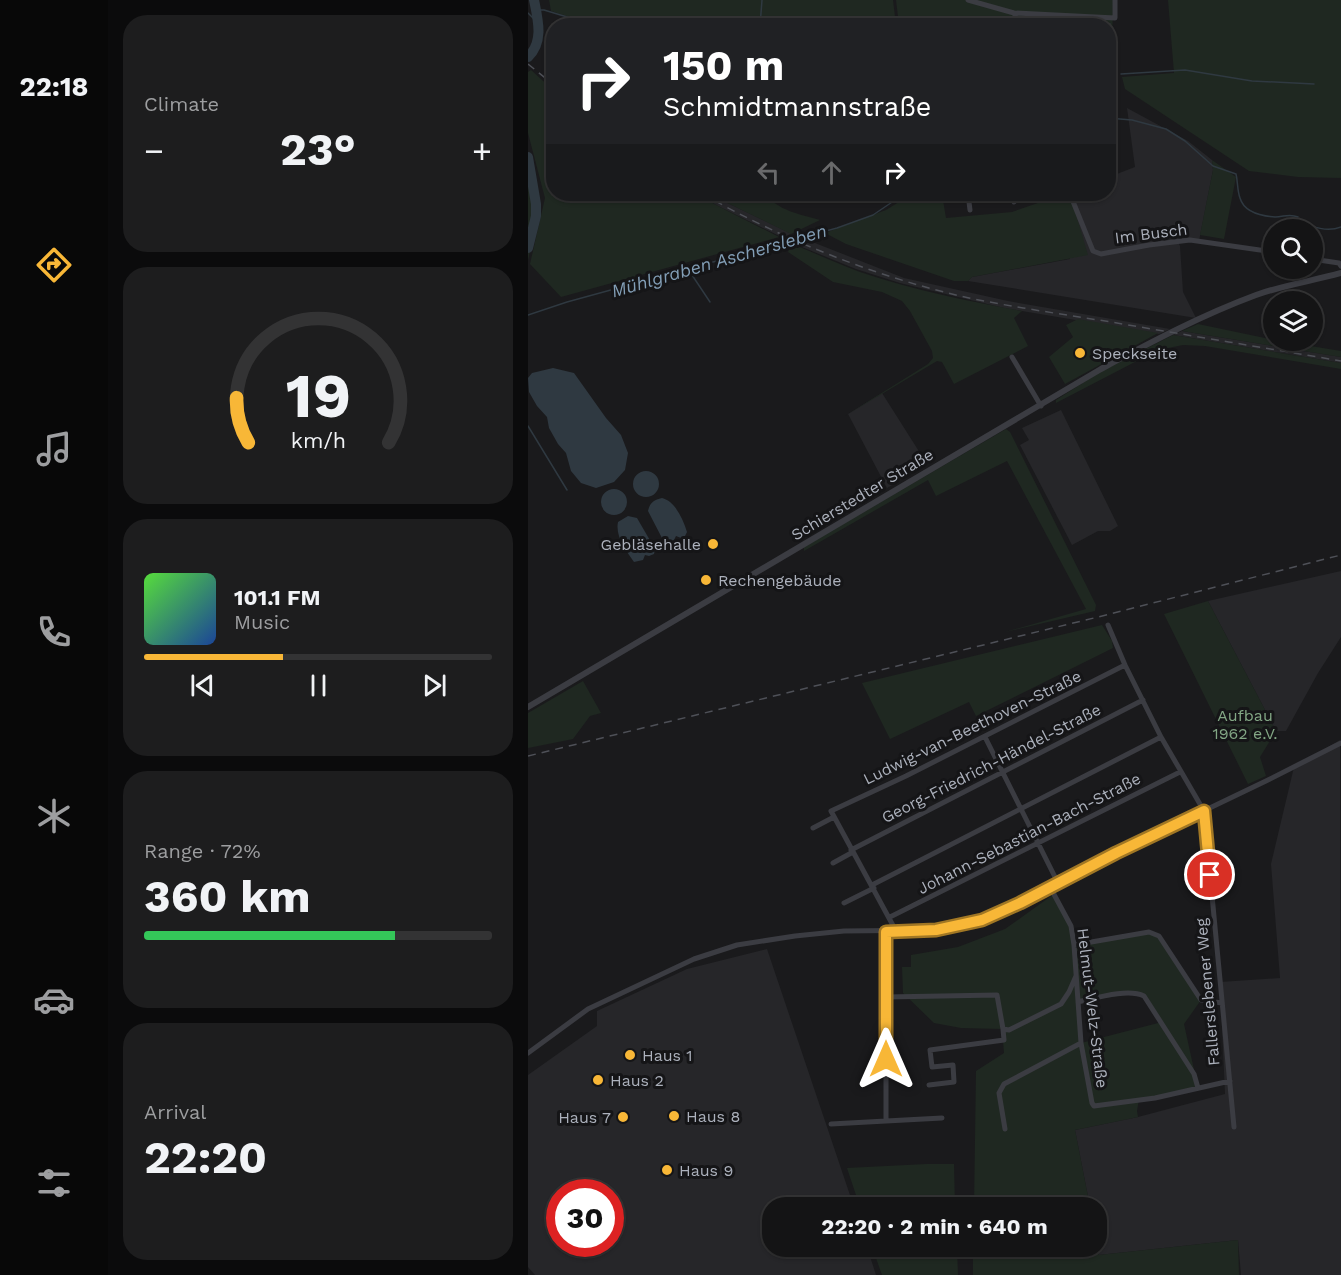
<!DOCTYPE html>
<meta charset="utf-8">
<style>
:root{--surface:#141415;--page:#1d1d1e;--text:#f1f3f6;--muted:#9d9ea0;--line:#333334;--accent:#f8b737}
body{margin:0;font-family:"Work Sans",sans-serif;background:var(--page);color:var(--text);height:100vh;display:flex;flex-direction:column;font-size:22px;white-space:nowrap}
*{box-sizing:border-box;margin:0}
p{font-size:20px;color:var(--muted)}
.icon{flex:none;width:33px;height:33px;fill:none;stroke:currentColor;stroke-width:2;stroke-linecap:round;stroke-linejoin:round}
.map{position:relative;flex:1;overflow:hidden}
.panel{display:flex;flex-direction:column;gap:15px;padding:15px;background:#0b0b0c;width:420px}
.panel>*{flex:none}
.guide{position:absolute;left:18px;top:18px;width:570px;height:183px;border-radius:24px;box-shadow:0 2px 4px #0004,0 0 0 2px var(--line);background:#202124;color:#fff;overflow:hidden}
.fabs{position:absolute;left:735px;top:219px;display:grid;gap:12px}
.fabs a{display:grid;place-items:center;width:60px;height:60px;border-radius:50%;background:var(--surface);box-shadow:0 2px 4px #0004,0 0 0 2px var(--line);font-size:30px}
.speed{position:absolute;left:18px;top:1179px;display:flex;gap:12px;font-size:30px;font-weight:700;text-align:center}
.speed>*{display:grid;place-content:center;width:78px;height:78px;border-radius:50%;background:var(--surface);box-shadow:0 2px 4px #0004,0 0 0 2px var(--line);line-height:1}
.speed .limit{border:9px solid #d22;background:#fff;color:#111}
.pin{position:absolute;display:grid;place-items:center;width:51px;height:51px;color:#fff;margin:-26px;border:3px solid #fff;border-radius:50%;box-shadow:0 2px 6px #0007}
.me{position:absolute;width:66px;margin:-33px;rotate:0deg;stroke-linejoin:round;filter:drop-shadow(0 0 4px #0008)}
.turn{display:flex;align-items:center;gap:21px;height:126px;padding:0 18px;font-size:27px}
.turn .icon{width:78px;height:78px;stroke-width:2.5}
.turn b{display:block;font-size:42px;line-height:51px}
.lanes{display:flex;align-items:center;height:57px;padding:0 18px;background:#0003;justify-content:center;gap:30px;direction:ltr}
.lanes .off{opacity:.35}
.big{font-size:45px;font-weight:700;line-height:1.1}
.panel .widget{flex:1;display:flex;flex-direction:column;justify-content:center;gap:9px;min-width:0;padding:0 21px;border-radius:24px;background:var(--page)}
.panel .dial{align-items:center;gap:0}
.dial svg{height:156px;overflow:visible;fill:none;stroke:var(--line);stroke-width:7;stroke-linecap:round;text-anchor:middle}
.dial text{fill:var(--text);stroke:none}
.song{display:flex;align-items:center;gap:18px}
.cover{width:72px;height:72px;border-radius:9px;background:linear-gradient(135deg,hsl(110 70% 55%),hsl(220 70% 35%))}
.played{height:6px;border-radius:3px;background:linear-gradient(90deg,var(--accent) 40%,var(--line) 40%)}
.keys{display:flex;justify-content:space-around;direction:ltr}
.heat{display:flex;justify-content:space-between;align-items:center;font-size:33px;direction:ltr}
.charge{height:9px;border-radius:4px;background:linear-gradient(90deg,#34c759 72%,var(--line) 0)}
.trip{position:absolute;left:234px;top:1197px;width:345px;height:60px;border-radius:24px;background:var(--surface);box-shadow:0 2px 4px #0004,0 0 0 2px var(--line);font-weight:700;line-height:60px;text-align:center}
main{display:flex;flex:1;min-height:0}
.dock{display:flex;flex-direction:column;width:108px;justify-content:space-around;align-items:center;background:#080808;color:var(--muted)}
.dock .icon{width:42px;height:42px}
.dock .on{color:var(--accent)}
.dock b{font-size:27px;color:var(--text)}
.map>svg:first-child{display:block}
.built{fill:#262629;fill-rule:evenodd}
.green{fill:#1f2821;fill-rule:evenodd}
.water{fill:#2f3941}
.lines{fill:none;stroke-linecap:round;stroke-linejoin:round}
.stream{stroke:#2f3941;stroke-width:1.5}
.river{stroke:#2f3941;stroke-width:10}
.minor{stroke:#3b3c42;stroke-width:5}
.tertiary{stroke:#3b3c42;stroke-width:6}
.rail{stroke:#4e5057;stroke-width:1.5;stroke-dasharray:8 6;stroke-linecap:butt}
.route-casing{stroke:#a17724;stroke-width:15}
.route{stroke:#f8b737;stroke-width:10}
.poi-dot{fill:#f8b737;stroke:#151517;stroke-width:2}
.labels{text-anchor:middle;stroke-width:6;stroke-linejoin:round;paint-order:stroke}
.street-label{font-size:16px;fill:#acb1bc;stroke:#151517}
.poi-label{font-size:16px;fill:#acb1bc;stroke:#151517;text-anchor:start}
.park-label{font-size:16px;fill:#83a785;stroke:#151517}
.water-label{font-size:18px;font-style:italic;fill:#839fb7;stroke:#151517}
</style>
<main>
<nav class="dock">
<b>22:18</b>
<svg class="icon on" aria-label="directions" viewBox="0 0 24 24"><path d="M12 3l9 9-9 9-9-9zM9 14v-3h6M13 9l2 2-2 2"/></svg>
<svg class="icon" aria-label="music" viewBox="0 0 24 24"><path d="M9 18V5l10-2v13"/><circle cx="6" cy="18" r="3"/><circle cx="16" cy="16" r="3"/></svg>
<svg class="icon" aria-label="phone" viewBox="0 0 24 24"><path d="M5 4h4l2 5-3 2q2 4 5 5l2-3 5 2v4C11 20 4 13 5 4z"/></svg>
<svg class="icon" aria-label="climate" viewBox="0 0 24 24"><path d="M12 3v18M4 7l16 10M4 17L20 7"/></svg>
<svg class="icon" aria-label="car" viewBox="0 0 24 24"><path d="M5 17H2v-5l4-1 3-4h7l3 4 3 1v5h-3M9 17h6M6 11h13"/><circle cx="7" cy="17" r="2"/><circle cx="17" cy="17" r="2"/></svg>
<svg class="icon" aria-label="filters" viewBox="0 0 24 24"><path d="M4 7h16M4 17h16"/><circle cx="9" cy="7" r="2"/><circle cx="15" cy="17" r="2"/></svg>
</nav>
<section class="panel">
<div class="widget"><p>Climate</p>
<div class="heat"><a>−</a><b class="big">23°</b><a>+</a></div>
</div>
<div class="widget dial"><svg viewBox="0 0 100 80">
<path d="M14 69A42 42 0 1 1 86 69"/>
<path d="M14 69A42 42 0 0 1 8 46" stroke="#f8b737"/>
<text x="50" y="56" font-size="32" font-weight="700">19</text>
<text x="50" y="72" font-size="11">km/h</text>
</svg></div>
<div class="widget">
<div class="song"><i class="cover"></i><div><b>101.1 FM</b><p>Music</p></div></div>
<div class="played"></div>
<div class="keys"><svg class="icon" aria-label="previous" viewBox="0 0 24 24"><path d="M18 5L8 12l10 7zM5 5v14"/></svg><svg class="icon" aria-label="pause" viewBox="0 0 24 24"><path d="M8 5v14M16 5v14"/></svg><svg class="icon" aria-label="next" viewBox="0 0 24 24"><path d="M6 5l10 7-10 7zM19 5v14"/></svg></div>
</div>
<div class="widget"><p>Range · 72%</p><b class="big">360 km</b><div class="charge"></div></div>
<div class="widget"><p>Arrival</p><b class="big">22:20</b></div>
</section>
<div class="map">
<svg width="813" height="1275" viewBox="0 0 813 1275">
<rect width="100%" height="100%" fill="#1a1a1c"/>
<path class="built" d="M599,108L660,141L684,160L685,170L671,241L650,242L652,246L655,292L668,318L440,281L444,277L542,259V194H580L581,177L607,167Z
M169,194H181L264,234L376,278L480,301L642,329L631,334L476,308L372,283L328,269L274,247L190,206Z
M654,331L813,357V363L645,335Z
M354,393L399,464L359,488L320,414Z
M533,410L590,526L582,531H570L544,545L492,445L501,440L494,428Z
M813,571V637L790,673L758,731H748L680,601Z
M812,740L813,1275H713L710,1240L571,1255L569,1242L568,1208L562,1207L547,1130L610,1117L697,1094L692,982L752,978L743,864L766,767Z
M239,949L326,1207L244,1208V1246L339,1247L348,1275H7L0,1267V1075L69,1026V1011L159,969ZM32,1192H82V1244H32Z"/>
<path class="green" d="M21,0H365L368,25H66L23,11Z
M368,0H585L584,50H581L580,26L371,25Z
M640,0H813V178L770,177L721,171L597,89L594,77L646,73Z
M3,70L25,90L26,194H169L190,206L251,237L33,297L2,264L17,198L0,133V72Z
M0,152C12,191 9,222 0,260Z
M684,160L708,177L696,239L672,235L685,170Z
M181,194H238C248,210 274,215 292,220L263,234Z
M384,194H414L418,218L484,212L536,194H542L560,255L444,277L440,281H426L318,244L297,233L358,210Z
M267,245C289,254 310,264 332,272C385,290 439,301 494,311L486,318L500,346L426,384L414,362L409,361L317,416L400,364L405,358L404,351L382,311L374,301L354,292L305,282L260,252L262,248Z
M550,319L630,333L537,384L521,357L545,337L538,325Z
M670,324L746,340L813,351V357L654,331Z
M645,335L813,363V369L677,346L655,345L630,350L528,403V400L572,372Z
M478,429L482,432L568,605L567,611L477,632L558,609L479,461L408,496L400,480L276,551V547Z
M680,601L748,731L732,757L738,776L720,784L636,614Z
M574,625L584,641L585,648L448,716L441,702L362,739L334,683Z
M55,681L73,713L62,716L45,739L0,748V713Z
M526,894L543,926L546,945L621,932L631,936L673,1000L656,1024L670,1088L611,1099L609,1111L610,1117L547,1130L562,1207H446L448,1071L476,1053L474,1029L433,1028L406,1023L375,993L374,967H383V955L430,947L477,929ZM611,993L634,1022L553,1043L550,1002Z
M399,1164H426L427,1207H332L319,1168Z
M710,1240L711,1275H445V1247L568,1246L569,1242L571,1255Z
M344,1247H429L430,1275H354Z"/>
<path class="water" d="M25,368L46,373L78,418L93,435L100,453L97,470L86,482L68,488L53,483L43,471L38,453L30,444L21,428L19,417L9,406L1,392L0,378L4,373Z
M105 484a13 13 0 1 1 26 0a13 13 0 1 1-26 0Z
M73 502a13 13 0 1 1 26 0a13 13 0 1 1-26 0Z
M134,498C147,501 155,519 159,532L157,536L153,538L148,536L144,544H139L135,540L120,511C122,502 126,500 134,498Z
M100,516L109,518L127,549L126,554L121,556L117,555L115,560L106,562C98,551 87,536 90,522Z"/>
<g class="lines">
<path class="stream" d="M8,10H16L69,26
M0,13L9,22
M494,21L582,24L584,75
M222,26V25
M232,26L234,0
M593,74L657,70L724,81L786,84
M580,118L604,120L638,129L657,141L685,166L708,174C710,182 709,190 712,198C716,212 733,216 747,217C756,217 761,213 770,217
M773,220C784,228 800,232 813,227
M160,269L182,302
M0,315L39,302L309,228L345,215L376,194
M0,426L39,490"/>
<path class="river" d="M0,57C16,42 10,20 6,0
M0,157L8,204V216L0,248"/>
<path class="minor" d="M440,0L486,13L587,18V0
M486,13L491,26
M440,194L442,210
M483,194L486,202
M542,194L565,251L573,254L621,245L662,240L746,252
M784,259L811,263L813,266
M484,357L513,406
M580,625L597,665L633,737L676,811L706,1127
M457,737L530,883
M285,828L306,817
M323,850L615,700
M305,863L325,852
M344,885L633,737
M522,887L543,926L546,945L553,1043L564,1103L566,1106L627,1098L702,1081
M316,903L346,888
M362,917L652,772
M358,931V1121L414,1118
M368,931L303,811L378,776L597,665
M546,945L621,932L631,936L673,1000L694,1003
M358,997L469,995L475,1029L481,1030L533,1004L541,992L548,976
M550,1002C568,998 600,988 616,996L666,1074L670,1088
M0,1053L60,1009L166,959L209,945L267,936L316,931L408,930L454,920L492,903L588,853L740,780L813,743
M401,1085L426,1082L425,1065L404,1067L402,1050L476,1040L475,1029
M303,1124L358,1121
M477,1129L471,1093L476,1084L553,1043"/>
<path class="tertiary" d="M0,707L573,369C623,342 674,315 728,295C756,285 784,281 813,273"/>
<path class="rail" d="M0,64L26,85
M175,194C255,240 351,278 441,298C490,308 540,315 589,323C664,336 738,348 813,361
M0,756L570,617L813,555"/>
</g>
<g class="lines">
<g class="route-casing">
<path id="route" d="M358,1059V932L408,930L454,920L492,903L588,853L676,811L682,875"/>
</g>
<use href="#route" class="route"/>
</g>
<g class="poi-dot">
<circle cx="552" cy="353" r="6"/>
<circle cx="185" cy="544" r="6"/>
<circle cx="178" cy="580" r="6"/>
<circle cx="102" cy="1055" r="6"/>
<circle cx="70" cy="1080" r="6"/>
<circle cx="146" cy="1116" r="6"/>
<circle cx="95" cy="1117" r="6"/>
<circle cx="139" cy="1170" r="6"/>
</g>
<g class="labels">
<g class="street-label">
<text transform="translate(623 233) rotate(-7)" y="6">Im Busch</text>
<text transform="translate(334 494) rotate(-31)" y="6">Schierstedter Straße</text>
<text transform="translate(444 727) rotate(-26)" y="6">Ludwig-van-Beethoven-Straße</text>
<text transform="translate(463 763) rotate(-27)" y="6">Georg-Friedrich-Händel-Straße</text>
<text transform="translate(501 833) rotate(-27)" y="6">Johann-Sebastian-Bach-Straße</text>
<text transform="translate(679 992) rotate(-95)" y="6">Fallerslebener Weg</text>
<text transform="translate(565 1008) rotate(83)" y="6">Helmut-Welz-Straße</text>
</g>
<g class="poi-label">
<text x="564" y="359">Speckseite</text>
<text x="173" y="550" text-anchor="end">Gebläsehalle</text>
<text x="190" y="586">Rechengebäude</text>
<text x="114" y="1061">Haus 1</text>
<text x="82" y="1086">Haus 2</text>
<text x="158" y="1122">Haus 8</text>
<text x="83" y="1123" text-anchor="end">Haus 7</text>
<text x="151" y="1176">Haus 9</text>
</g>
<g class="park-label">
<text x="717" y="721">Aufbau<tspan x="717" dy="18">1962 e.V.</tspan></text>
</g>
<g class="water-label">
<text transform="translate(191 261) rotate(-16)" y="6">Mühlgraben Aschersleben</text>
</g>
</g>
</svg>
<div class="fabs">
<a><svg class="icon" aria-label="search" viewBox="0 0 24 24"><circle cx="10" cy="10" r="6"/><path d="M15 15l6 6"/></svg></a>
<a><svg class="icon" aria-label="layers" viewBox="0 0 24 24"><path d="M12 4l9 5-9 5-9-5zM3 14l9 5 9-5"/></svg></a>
</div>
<div class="speed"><div class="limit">30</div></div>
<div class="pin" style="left:682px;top:875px;background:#d93025"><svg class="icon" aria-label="arrive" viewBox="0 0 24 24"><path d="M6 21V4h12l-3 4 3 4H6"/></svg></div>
<svg class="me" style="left:358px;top:1059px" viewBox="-20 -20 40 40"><path d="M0-17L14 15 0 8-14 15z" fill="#f8b737" stroke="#fff" stroke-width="4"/></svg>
<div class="trip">22:20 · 2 min · 640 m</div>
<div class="guide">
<div class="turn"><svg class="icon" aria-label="right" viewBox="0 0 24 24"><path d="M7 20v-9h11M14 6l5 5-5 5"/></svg><div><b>150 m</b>Schmidtmannstraße</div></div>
<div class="lanes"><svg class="icon off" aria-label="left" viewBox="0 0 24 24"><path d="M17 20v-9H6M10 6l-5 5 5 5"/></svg><svg class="icon off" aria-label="ahead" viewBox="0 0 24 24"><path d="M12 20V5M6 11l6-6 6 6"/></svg><svg class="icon" aria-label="right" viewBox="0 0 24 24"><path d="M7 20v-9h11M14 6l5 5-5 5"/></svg></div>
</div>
</div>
</main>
